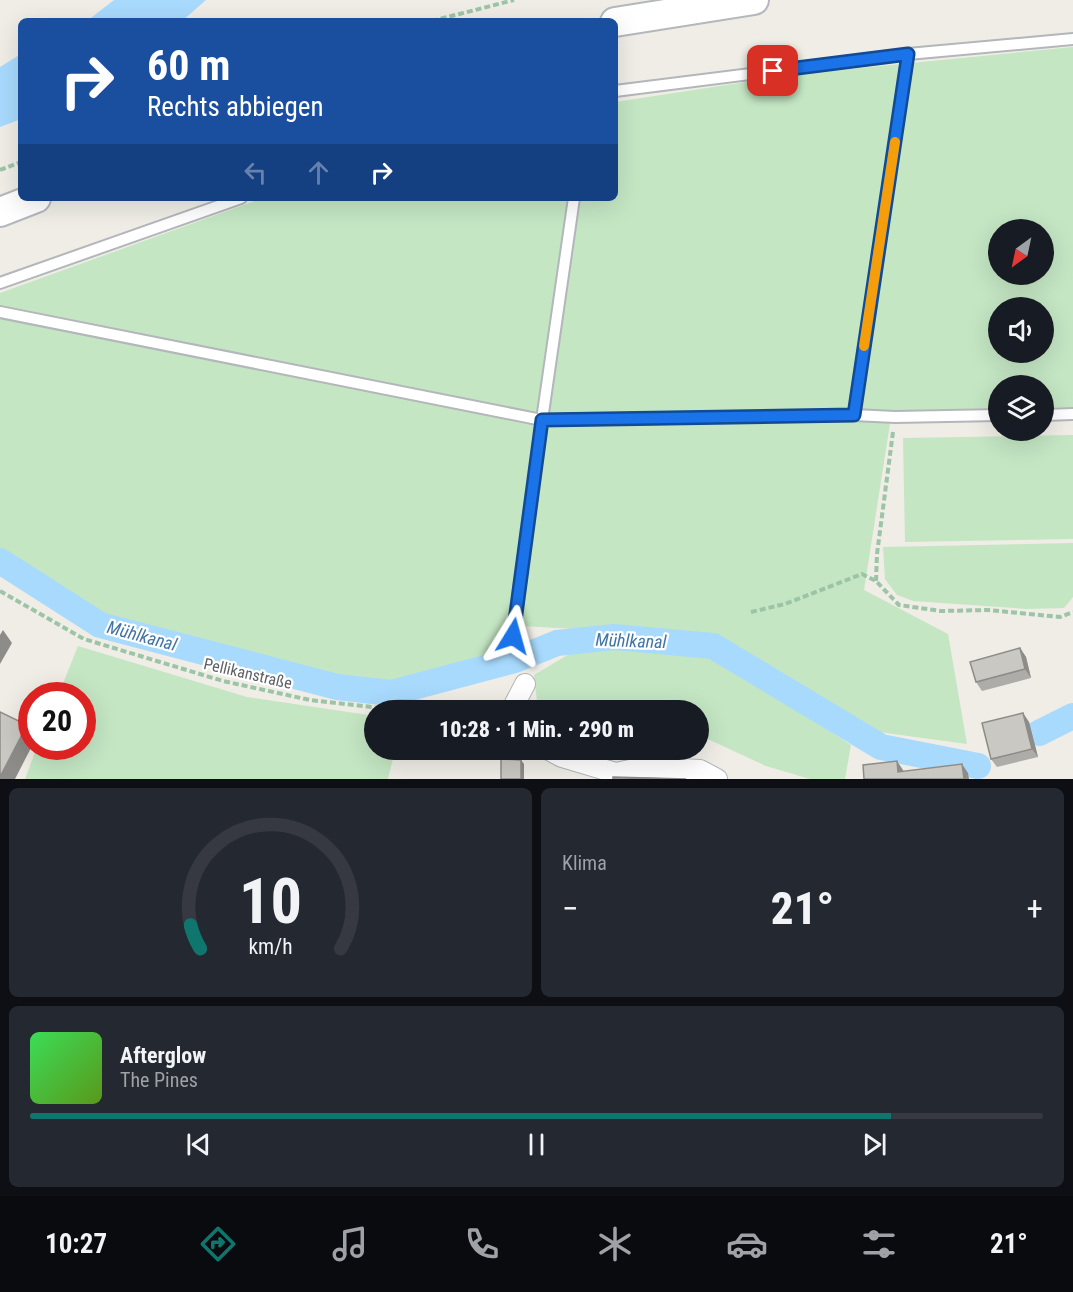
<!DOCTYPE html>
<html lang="de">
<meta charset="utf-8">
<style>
:root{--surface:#171b24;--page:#242831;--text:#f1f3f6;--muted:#9ea1a6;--line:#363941;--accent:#0f766e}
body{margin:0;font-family:"Roboto Condensed",sans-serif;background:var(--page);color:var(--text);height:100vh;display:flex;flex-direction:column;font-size:22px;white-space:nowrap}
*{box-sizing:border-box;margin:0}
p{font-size:20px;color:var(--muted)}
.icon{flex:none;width:33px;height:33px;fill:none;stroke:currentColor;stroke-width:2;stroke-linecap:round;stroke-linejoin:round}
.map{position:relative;height:779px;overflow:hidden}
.details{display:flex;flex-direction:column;gap:9px;padding:9px;background:#0d0f14;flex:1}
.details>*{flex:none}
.top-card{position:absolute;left:18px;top:18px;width:600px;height:183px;border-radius:9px;box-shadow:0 6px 24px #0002;background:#1a4fa0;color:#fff;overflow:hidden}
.needle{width:39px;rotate:213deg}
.buttons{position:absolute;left:988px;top:219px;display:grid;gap:12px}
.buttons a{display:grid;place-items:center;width:66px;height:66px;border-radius:50%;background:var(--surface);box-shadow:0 6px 24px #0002;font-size:30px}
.speed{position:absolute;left:18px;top:682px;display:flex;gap:12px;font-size:30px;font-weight:700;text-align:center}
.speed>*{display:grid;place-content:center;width:78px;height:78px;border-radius:50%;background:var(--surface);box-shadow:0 6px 24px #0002;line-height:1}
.speed .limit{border:9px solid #d22;background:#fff;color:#111}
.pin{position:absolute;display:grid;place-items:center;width:51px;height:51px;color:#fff;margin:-26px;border-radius:12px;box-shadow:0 3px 9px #0006}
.me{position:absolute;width:66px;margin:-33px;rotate:8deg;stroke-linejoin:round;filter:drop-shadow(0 0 4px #0008)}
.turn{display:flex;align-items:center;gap:21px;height:126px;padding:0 30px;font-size:27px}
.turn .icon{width:78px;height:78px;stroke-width:2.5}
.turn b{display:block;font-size:42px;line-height:51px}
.lanes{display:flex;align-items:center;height:57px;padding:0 30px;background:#0003;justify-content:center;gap:30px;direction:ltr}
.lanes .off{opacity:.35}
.big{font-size:45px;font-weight:800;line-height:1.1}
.details .card{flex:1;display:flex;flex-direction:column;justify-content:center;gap:9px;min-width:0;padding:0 21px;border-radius:9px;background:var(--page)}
.details .dial{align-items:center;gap:0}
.dial svg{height:156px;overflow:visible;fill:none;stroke:var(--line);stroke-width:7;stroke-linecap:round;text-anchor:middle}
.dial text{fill:var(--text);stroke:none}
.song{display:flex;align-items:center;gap:18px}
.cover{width:72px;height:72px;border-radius:9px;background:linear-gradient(135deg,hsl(130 70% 55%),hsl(90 70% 35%))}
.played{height:6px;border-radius:3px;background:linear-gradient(90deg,var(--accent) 85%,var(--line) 85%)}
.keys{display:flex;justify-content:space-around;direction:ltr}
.heat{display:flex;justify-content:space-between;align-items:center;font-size:33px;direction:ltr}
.details .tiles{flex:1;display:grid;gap:9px;grid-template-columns:1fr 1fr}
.card:last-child{grid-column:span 2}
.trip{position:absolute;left:364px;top:700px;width:345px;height:60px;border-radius:30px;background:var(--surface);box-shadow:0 6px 24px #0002;font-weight:800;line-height:60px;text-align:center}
.tab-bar{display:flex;height:96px;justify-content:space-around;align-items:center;background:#090b0e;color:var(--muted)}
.tab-bar .icon{width:42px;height:42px}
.tab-bar .on{color:var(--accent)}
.tab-bar b{font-size:27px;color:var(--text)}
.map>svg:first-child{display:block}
.green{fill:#c4e6c3;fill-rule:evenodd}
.water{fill:#a8dafd}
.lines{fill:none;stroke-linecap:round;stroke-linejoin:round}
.canal{stroke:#a8dafd;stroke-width:26}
.service-casing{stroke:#b3b6ba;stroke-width:14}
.minor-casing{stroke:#b3b6ba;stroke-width:22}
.secondary-casing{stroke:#b4b8bd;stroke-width:32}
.path{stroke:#9bc5a6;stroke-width:4;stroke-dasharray:6 3;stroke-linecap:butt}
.service{stroke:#fff;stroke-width:10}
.minor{stroke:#fff;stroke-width:20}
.secondary{stroke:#fff;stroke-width:28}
.wall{fill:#aeaca8}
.shaded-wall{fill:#8d8c88}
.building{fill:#cac8c3;stroke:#8d8c88;stroke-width:1.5}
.route-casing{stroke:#114b97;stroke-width:15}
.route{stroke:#1a73e8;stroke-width:10}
.slow{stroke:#f59e0b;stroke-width:10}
.labels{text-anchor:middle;stroke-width:4.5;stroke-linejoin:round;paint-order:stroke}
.street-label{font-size:16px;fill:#5d6166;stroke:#fff}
.water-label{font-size:18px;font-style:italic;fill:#4175a7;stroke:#fff}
</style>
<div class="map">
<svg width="1073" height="779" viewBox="0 0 1073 779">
<rect width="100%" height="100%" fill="#efede6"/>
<path class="green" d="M1073,47V407L1044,408V386H999V408L892,411L864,590L948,634L967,744L871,731L717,637L505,625L503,650L386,688L104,621L0,554V293L263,198H615V102L799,74ZM999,230H1044V274H999ZM999,308H1044V352H999Z
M1073,435V539L905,542L903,438Z
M1073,543V597L1064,608L1027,609L913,601L897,595L885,579L883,547Z
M78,646L247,697L375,716V750H395L388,779H25L37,747H82V696H58Z
M581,647L710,655L851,745L845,779H810L766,766L699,735V711H538L534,675Z"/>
<path class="water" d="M114,0H206L182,21H87Z
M21,54V119L0,127V67Z"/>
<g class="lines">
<path class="canal" d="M0,561L100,625L337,687L391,693L515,660L557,643L614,637L713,646L881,747L978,766
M1039,733L1073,716"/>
<g class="service-casing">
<path id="service" d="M615,91L908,54L1073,39
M0,283L241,198
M0,312L542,420L854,415L895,417L999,415
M854,415L908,54
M1044,415L1073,414
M513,636L542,420L574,198"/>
</g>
<g class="minor-casing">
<path id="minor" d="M399,710L426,711
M511,711L525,684
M549,750L562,757L616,773L644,767L700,770L717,779"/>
</g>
<g class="secondary-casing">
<path id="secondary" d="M615,22L754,0
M0,212L36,198"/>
</g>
<path class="path" d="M432,21L514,0
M0,170L21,162
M876,581L877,554L893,432
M0,591L84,639L223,681L310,700L380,708
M751,612L785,604L862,574L876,581L899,605L941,611L988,610L1060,617L1073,612"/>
<use href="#service" class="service"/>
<use href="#minor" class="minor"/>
<use href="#secondary" class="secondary"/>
</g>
<path class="wall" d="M1020,648L1026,657L1031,678L982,691L976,682Z
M1023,713L1029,722L1038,757L997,767L991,759Z"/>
<path class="shaded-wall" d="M3,630L12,643L0,664V635Z
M1020,648L1026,657L1031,678L1025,669Z
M1023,713L1029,722L1038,757L1032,749Z
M27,725L32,732V746L15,779H0V777Z
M521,760L524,764V779H521Z
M897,761L903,770L904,779L898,772Z
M962,764L968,773L969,779H964Z"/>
<path class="building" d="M1020,648L1025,669L976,682L970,662Z
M0,712L27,725L0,777Z
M1023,713L1032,749L991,759L982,723Z
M501,759L521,760V779H501Z
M897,761L898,772L962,764L964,779H864L863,765Z
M613,777L686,779H613Z"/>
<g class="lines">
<g class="route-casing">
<path id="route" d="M513,636L542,420L854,415L908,54L773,71"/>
</g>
<use href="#route" class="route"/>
<path class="slow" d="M864,346L895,142"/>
</g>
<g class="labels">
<g class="street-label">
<text transform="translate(248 673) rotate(13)" y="6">Pellikanstraße</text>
</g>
<g class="water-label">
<text transform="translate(142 636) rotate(15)" y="6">Mühlkanal</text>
<text transform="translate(631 641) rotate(2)" y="6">Mühlkanal</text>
</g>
</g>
</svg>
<div class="buttons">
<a><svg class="needle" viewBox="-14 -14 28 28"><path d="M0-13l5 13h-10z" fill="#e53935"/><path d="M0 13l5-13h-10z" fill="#9ea1a6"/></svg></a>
<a><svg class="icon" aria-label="sound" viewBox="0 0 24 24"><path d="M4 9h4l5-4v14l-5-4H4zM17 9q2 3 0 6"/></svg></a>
<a><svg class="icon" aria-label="layers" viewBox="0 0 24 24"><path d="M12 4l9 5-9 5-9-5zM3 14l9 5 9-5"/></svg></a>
</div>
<div class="speed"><div class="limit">20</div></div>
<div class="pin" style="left:773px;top:71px;background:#d93025"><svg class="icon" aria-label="arrive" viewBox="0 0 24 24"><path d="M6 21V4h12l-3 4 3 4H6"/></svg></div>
<svg class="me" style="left:513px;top:636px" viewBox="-20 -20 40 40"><path d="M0-17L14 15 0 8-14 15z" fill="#1a73e8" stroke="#fff" stroke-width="4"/></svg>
<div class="trip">10:28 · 1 Min. · 290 m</div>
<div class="top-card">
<div class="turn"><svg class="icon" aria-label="right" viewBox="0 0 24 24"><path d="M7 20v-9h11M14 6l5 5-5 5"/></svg><div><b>60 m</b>Rechts abbiegen</div></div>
<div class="lanes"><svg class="icon off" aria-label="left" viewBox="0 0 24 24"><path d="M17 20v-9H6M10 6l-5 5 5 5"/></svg><svg class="icon off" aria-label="ahead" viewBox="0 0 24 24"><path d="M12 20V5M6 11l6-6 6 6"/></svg><svg class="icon" aria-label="right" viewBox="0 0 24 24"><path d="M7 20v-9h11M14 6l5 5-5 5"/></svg></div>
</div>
</div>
<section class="details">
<div class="tiles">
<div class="card dial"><svg viewBox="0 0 100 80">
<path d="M14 69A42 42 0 1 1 86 69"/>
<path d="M14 69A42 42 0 0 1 9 57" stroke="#0f766e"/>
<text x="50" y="56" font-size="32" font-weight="700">10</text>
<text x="50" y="72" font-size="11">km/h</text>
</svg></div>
<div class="card"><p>Klima</p>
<div class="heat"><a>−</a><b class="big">21°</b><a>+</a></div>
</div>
<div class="card">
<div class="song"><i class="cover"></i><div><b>Afterglow</b><p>The Pines</p></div></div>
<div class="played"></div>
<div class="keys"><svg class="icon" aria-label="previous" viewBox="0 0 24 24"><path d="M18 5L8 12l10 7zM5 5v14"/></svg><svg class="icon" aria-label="pause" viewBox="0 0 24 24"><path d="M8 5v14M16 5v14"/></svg><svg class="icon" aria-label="next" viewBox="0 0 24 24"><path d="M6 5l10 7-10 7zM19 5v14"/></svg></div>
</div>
</div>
</section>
<nav class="tab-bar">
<b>10:27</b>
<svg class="icon on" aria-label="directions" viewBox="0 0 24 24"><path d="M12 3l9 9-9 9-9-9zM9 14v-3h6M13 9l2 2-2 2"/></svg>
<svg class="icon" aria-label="music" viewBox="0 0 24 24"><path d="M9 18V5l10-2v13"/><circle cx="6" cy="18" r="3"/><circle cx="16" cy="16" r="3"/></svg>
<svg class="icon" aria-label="phone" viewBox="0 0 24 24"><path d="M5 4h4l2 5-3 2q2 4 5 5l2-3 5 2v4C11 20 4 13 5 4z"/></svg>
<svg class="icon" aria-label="climate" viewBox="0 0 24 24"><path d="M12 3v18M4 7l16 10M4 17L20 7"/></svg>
<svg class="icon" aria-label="car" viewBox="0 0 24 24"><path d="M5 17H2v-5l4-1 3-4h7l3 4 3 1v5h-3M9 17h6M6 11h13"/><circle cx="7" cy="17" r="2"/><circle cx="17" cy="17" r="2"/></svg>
<svg class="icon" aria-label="filters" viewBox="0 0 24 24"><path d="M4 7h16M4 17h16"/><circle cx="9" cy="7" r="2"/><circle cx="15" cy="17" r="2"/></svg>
<b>21°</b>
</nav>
